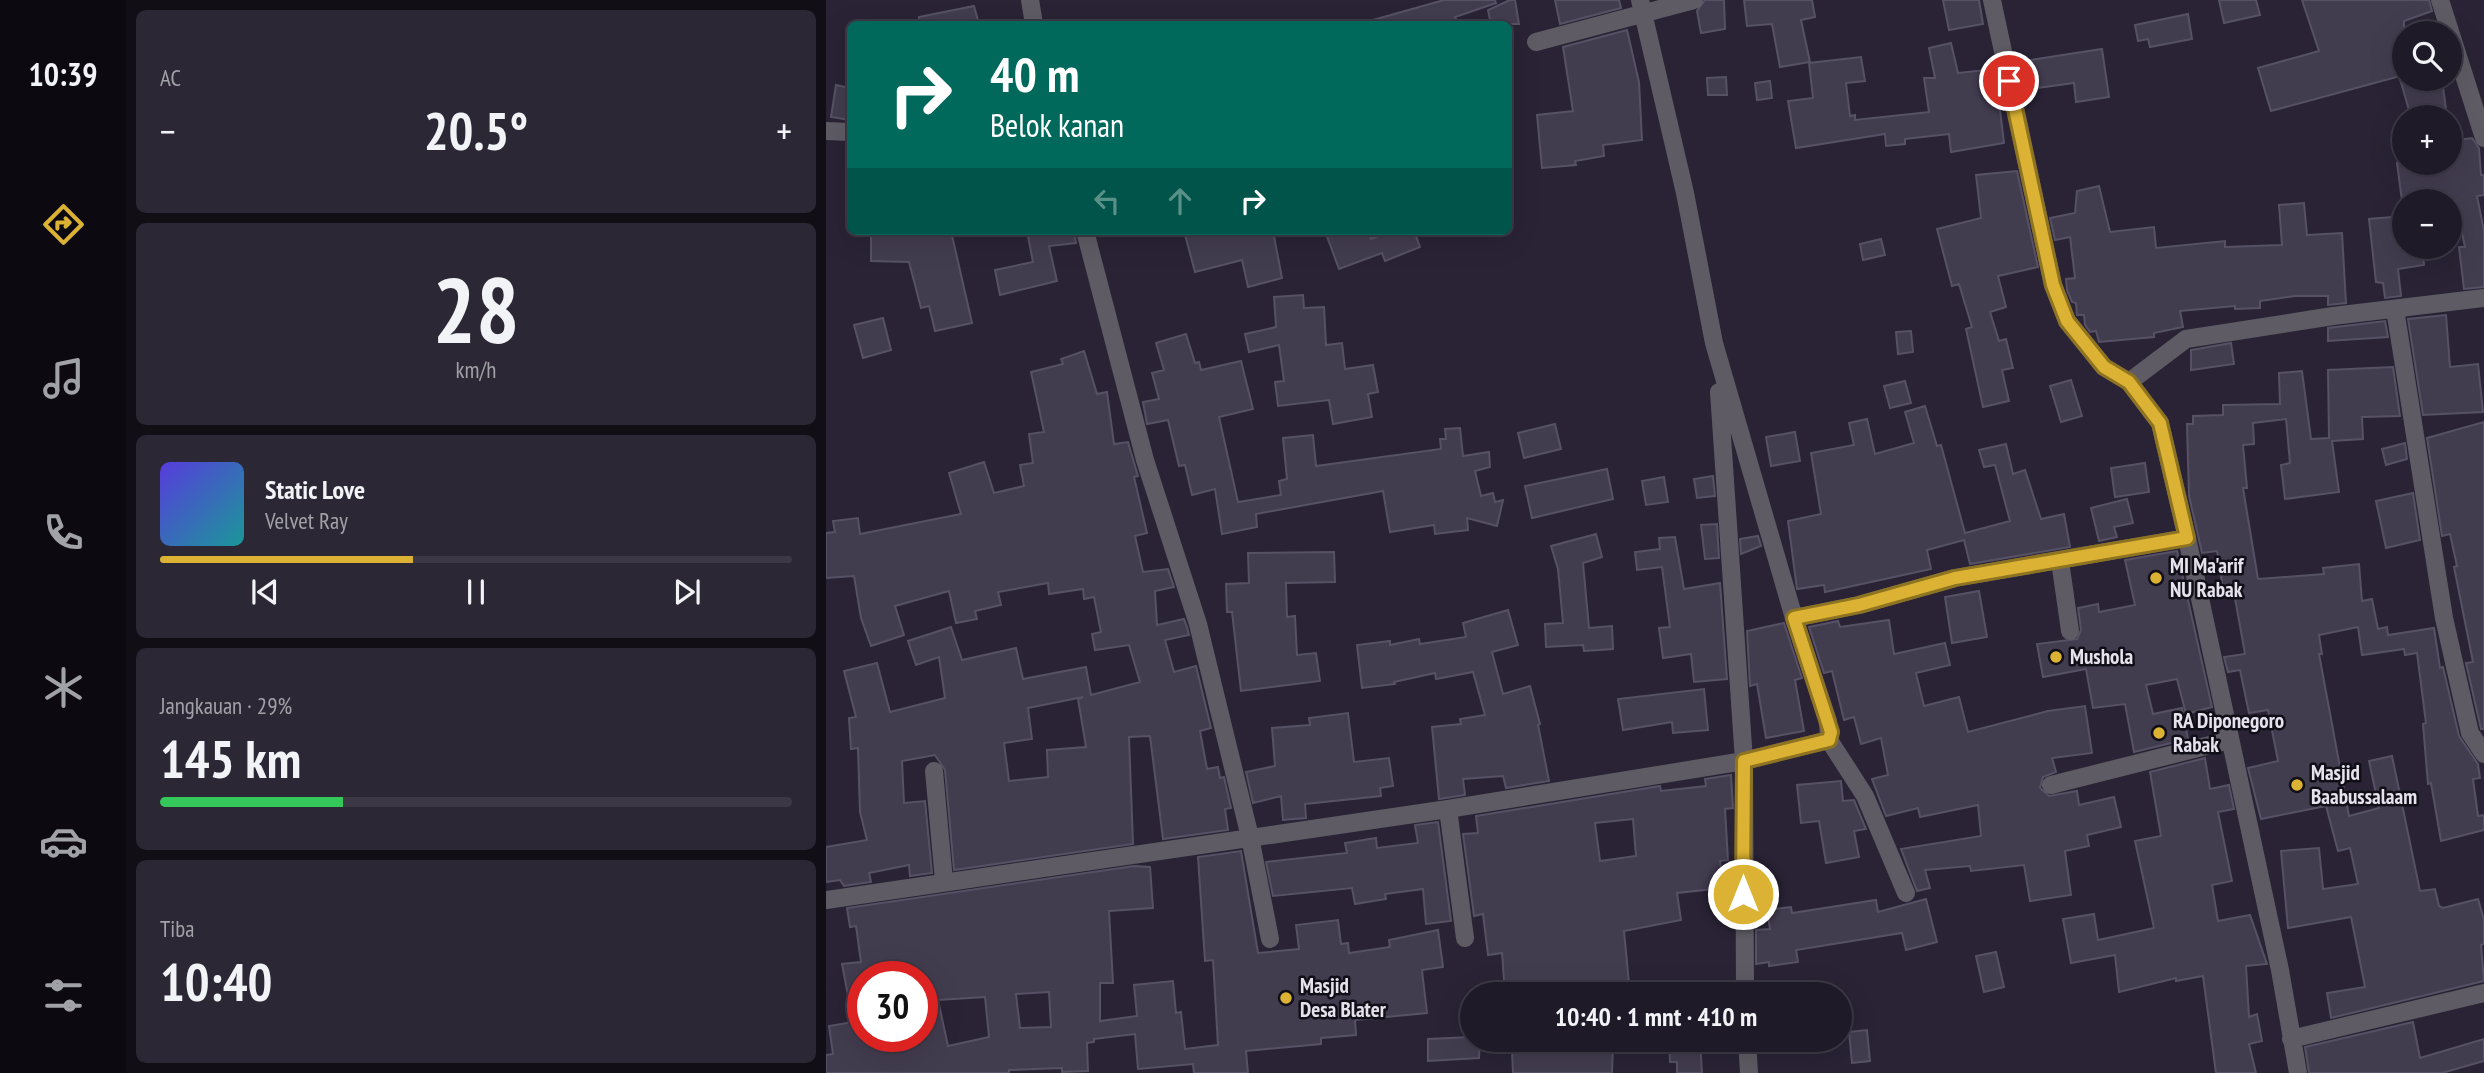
<!DOCTYPE html>
<html lang="id">
<meta charset="utf-8">
<style>
:root{--surface:#1f1a28;--page:#2c2734;--text:#f1f3f6;--muted:#a1a1a8;--line:#3c3845;--accent:#dbb233}
body{margin:0;font-family:"PT Sans Narrow",sans-serif;background:var(--page);color:var(--text);height:100vh;display:flex;flex-direction:column;font-size:26px;white-space:nowrap}
*{box-sizing:border-box;margin:0}
p{font-size:23px;color:var(--muted)}
.icon{flex:none;width:38px;height:38px;fill:none;stroke:currentColor;stroke-width:2;stroke-linecap:round;stroke-linejoin:round}
.map{position:relative;flex:1;overflow:hidden}
.sheet{display:flex;flex-direction:column;gap:10px;padding:10px;background:#110e16;width:700px}
.sheet>*{flex:none}
.guide{position:absolute;left:21px;top:21px;width:665px;height:214px;border-radius:10px;box-shadow:0 7px 28px #0002,0 0 0 2px var(--line);background:#00695c;color:#fff;overflow:hidden}
.buttons{position:absolute;left:1566px;top:21px;display:grid;gap:14px}
.buttons a{display:grid;place-items:center;width:70px;height:70px;border-radius:50%;background:var(--surface);box-shadow:0 7px 28px #0002,0 0 0 2px var(--line);font-size:35px}
.speed{position:absolute;left:21px;top:961px;display:flex;gap:14px;font-size:35px;font-weight:700;text-align:center}
.speed>*{display:grid;place-content:center;width:91px;height:91px;border-radius:50%;background:var(--surface);box-shadow:0 7px 28px #0002,0 0 0 2px var(--line);line-height:1}
.speed .limit{border:10px solid #d22;background:#fff;color:#111}
.pin{position:absolute;display:grid;place-items:center;width:60px;height:60px;color:#fff;margin:-30px;border:4px solid #fff;border-radius:50%;box-shadow:0 2px 7px #0007}
.me{position:absolute;width:77px;margin:-38px;rotate:0deg;stroke-linejoin:round;filter:drop-shadow(0 0 5px #0008)}
.turn{display:flex;align-items:center;gap:24px;height:147px;padding:0 28px;font-size:32px}
.turn .icon{width:91px;height:91px;stroke-width:2.5}
.turn b{display:block;font-size:49px;line-height:60px}
.lanes{display:flex;align-items:center;height:66px;padding:0 28px;background:#0003;justify-content:center;gap:35px;direction:ltr}
.lanes .off{opacity:.35}
.big{font-size:52px;font-weight:700;line-height:1.1}
.sheet .card{flex:1;display:flex;flex-direction:column;justify-content:center;gap:10px;min-width:0;padding:0 24px;border-radius:10px;background:var(--page)}
.sheet .dial{align-items:center;gap:0}
.dial b{font-size:91px;line-height:1}
.song{display:flex;align-items:center;gap:21px}
.cover{width:84px;height:84px;border-radius:10px;background:linear-gradient(135deg,hsl(250 70% 55%),hsl(180 70% 35%))}
.played{height:7px;border-radius:4px;background:linear-gradient(90deg,var(--accent) 40%,var(--line) 40%)}
.keys{display:flex;justify-content:space-around;direction:ltr}
.heat{display:flex;justify-content:space-between;align-items:center;font-size:38px;direction:ltr}
.charge{height:10px;border-radius:5px;background:linear-gradient(90deg,#34c759 29%,var(--line) 0)}
.trip{position:absolute;left:634px;top:982px;width:392px;height:70px;border-radius:35px;background:var(--surface);box-shadow:0 7px 28px #0002,0 0 0 2px var(--line);font-weight:700;line-height:70px;text-align:center}
main{display:flex;flex:1;min-height:0}
.menu{display:flex;flex-direction:column;width:126px;justify-content:space-around;align-items:center;background:#0c0a10;color:var(--muted)}
.menu .icon{width:49px;height:49px}
.menu .selected{color:var(--accent)}
.menu b{font-size:32px;color:var(--text)}
.map>svg:first-child{display:block}
.building{fill:#423c4f;stroke:#575165;stroke-width:2;fill-rule:evenodd}
.lines{fill:none;stroke-linecap:round;stroke-linejoin:round}
.minor{stroke:#5e5b64;stroke-width:18}
.route-casing{stroke:#8e7421;stroke-width:18}
.route{stroke:#dbb233;stroke-width:12}
.poi-dot{fill:#dbb233;stroke:#100e16;stroke-width:2.5}
.labels{text-anchor:middle;stroke-width:5;stroke-linejoin:round;paint-order:stroke}
.poi-label{font-size:21px;font-weight:bold;fill:#e5e2ee;stroke:#100e16;text-anchor:start}
</style>
<main>
<nav class="menu">
<b>10:39</b>
<svg class="icon selected" aria-label="directions" viewBox="0 0 24 24"><path d="M12 3l9 9-9 9-9-9zM9 14v-3h6M13 9l2 2-2 2"/></svg>
<svg class="icon" aria-label="music" viewBox="0 0 24 24"><path d="M9 18V5l10-2v13"/><circle cx="6" cy="18" r="3"/><circle cx="16" cy="16" r="3"/></svg>
<svg class="icon" aria-label="phone" viewBox="0 0 24 24"><path d="M5 4h4l2 5-3 2q2 4 5 5l2-3 5 2v4C11 20 4 13 5 4z"/></svg>
<svg class="icon" aria-label="climate" viewBox="0 0 24 24"><path d="M12 3v18M4 7l16 10M4 17L20 7"/></svg>
<svg class="icon" aria-label="car" viewBox="0 0 24 24"><path d="M5 17H2v-5l4-1 3-4h7l3 4 3 1v5h-3M9 17h6M6 11h13"/><circle cx="7" cy="17" r="2"/><circle cx="17" cy="17" r="2"/></svg>
<svg class="icon" aria-label="filters" viewBox="0 0 24 24"><path d="M4 7h16M4 17h16"/><circle cx="9" cy="7" r="2"/><circle cx="15" cy="17" r="2"/></svg>
</nav>
<section class="sheet">
<div class="card"><p>AC</p>
<div class="heat"><a>−</a><b class="big">20.5°</b><a>+</a></div>
</div>
<div class="card dial"><b>28</b><p>km/h</p></div>
<div class="card">
<div class="song"><i class="cover"></i><div><b>Static Love</b><p>Velvet Ray</p></div></div>
<div class="played"></div>
<div class="keys"><svg class="icon" aria-label="previous" viewBox="0 0 24 24"><path d="M18 5L8 12l10 7zM5 5v14"/></svg><svg class="icon" aria-label="pause" viewBox="0 0 24 24"><path d="M8 5v14M16 5v14"/></svg><svg class="icon" aria-label="next" viewBox="0 0 24 24"><path d="M6 5l10 7-10 7zM19 5v14"/></svg></div>
</div>
<div class="card"><p>Jangkauan · 29%</p><b class="big">145 km</b><div class="charge"></div></div>
<div class="card"><p>Tiba</p><b class="big">10:40</b></div>
</section>
<div class="map">
<svg width="1658" height="1073" viewBox="0 0 1658 1073">
<rect width="100%" height="100%" fill="#292335"/>
<path class="building" d="M618,0H669L670,3L629,17L632,24H548L547,20Z
M684,0H689L693,24H665L662,10Z
M729,0H793L795,8L734,24Z
M879,0H898L899,29L875,33L871,11Z
M918,0H986L989,17L975,20L984,62L954,67L946,24L921,26Z
M1117,0H1153L1157,24L1123,30Z
M1393,0H1430L1434,15L1398,23Z
M1476,0H1603L1606,11L1578,21V75L1445,111L1432,68L1493,51Z
M148,6L153,24H94L93,17Z
M1362,14L1366,39L1324,47L1322,39L1312,41L1309,25Z
M801,30L813,82L816,140L777,145L778,156L749,161L750,165L716,168L711,115L747,111L737,47Z
M1125,43L1132,73L1169,69L1178,143L1125,152L1123,134L1079,139V144L1060,146L1059,134L970,148L962,101L987,98L983,63L1035,57L1039,81L1020,83L1024,116L1029,115V120L1103,112L1098,78H1109L1103,48Z
M1276,49L1283,97L1250,102L1248,83L1197,90L1191,62Z
M900,77L901,95H882L881,78Z
M1574,79H1616L1621,117H1585Z
M944,81L946,98L931,100L929,83Z
M10,85L24,88V120L5,117Z
M1646,138L1653,148L1655,175H1658V195L1651,196L1658,231V287L1638,289L1633,247H1639L1629,201H1576L1571,163H1624V141Z
M1191,171L1212,267L1172,276L1180,307L1164,312L1173,341L1180,339L1187,368L1176,370L1183,401L1157,407L1140,329L1146,327L1133,284L1126,286L1111,229L1155,218L1150,175Z
M1273,186L1284,232L1328,227L1330,248L1399,241V247L1456,245L1453,205L1478,203L1481,235L1516,233L1520,303L1502,305V296H1469L1434,301V308L1409,309V306L1354,311L1357,327L1328,333V337L1273,342L1270,331L1264,332L1259,325L1258,315H1251L1250,303L1246,302L1241,290L1240,279L1249,278L1244,237L1229,240L1224,218L1249,213L1251,191Z
M1578,216V247H1596L1598,265L1572,269L1575,296L1559,298L1557,283L1550,282L1543,219Z
M45,231H125L146,323L109,331L103,306L95,308L83,262L45,261Z
M201,231H248L250,243L223,246L231,281L174,295L169,270L207,262Z
M358,231H447L456,278L422,287L416,260L369,272Z
M499,231H542L545,239L565,231H588L594,247L559,261L556,253L513,269Z
M1055,239L1059,255L1037,260L1034,244Z
M477,295L478,308L498,307L500,345L516,343L519,369L547,365L552,392L542,394L546,417L507,424L503,400L452,406L449,382L458,381L453,345L423,352L419,334L450,327L448,297Z
M1620,315L1624,367L1652,364L1657,412L1597,415L1582,319Z
M57,318L65,350L37,358L28,325Z
M1559,321L1562,337L1502,341V328Z
M1085,331L1087,352L1072,354L1070,332Z
M360,334L369,363L373,362L375,370L415,361L427,409L393,417L412,502L455,495L453,481L461,479L457,438L487,435L490,466L615,449L614,439H620L619,429L634,428L637,456L663,452L664,467L649,471L655,496L667,493L669,502L677,500L671,526L641,518L642,530L609,534L608,525L564,532L557,491L430,514L431,527L396,534L389,489L366,495L359,465L353,466L342,420L321,424L317,402L333,399L326,373L338,370L330,343Z
M1405,343L1408,364L1365,370V350Z
M258,351L271,394L281,392L288,444L302,442L312,476L308,477L321,533L309,536L317,572L342,569L348,587L329,591L331,625L358,619L361,627L363,635L339,640L348,672L370,666L385,728L374,731L381,769L392,767L394,778L398,777L405,808L399,809L402,830L337,839L324,736L303,737L307,844L128,870L119,770L109,755L76,761L78,803L99,801L106,873L84,876L83,865L43,873L45,882L18,886L14,880L0,882V847L41,840L34,812L32,748L25,749L23,718L30,717L18,671L51,663L64,712L119,698L113,657L90,665L82,641L125,627L136,660L190,648L197,679L260,667L265,695L314,682L303,645L269,650L266,634L275,632L268,597L258,599L257,589L223,594L222,583L172,592L175,605L149,611L151,619L130,623L123,591L69,606L78,635L45,646L35,618L28,576L0,578V533L9,532L7,521L32,518L34,534L135,514L123,473L158,462L168,493L198,486L194,465L207,463L203,434L218,432L205,372L237,364L235,359ZM257,697L252,699L260,747L221,750L222,777L183,781L178,743L206,739L202,708Z
M1567,367L1574,416L1536,417L1537,439L1506,441L1513,492L1459,499L1455,465L1464,463L1460,419L1427,423L1428,444L1417,445L1421,488H1417L1432,579L1498,574L1497,568L1533,564L1536,601L1546,599L1552,629L1561,627L1562,635L1608,628L1614,668L1617,667L1633,736L1652,764L1654,778L1647,779L1652,816L1658,815V830L1615,841L1605,783L1602,784L1597,724L1600,723L1591,653L1579,655L1578,649L1536,655L1532,627L1493,635L1496,654H1493L1523,816L1553,808L1543,761L1566,756L1594,891L1609,889L1613,906L1617,908L1652,899L1658,920V944L1655,945L1658,981L1505,1018L1501,993L1539,987L1525,917L1462,928L1455,851L1493,848L1497,889L1532,884L1524,848L1512,851L1500,806L1435,819L1422,768L1452,761L1442,710L1423,713L1414,670L1402,672L1398,657L1419,654L1407,587L1397,589L1391,551L1376,553L1363,496L1361,424H1367V416L1397,415V405L1454,404L1453,373L1476,371L1485,439L1503,438L1502,370Z
M1245,380L1256,416L1235,422L1224,386Z
M1079,381L1085,403L1064,408L1058,386Z
M1099,406L1111,446L1115,445L1139,533L1184,521L1169,465L1158,467L1153,450L1180,444L1187,474L1199,470L1215,519L1238,514L1244,547L1144,564L1138,540L1101,550L1105,569L999,592L998,585L971,589L962,521L995,514L985,453L1028,445L1023,423L1041,419L1049,454L1088,443L1079,412Z
M1658,422V729H1655L1640,663L1647,662L1628,567L1631,566L1624,534L1616,536L1601,438Z
M729,424L735,449L698,458L692,433Z
M969,432L974,461L945,466L940,437Z
M1579,443L1581,459L1560,465L1556,449Z
M1319,463L1323,492L1289,497L1285,468Z
M781,469L787,499L706,518L699,486Z
M887,476L889,496L871,498L868,479Z
M838,477L842,502L820,505L816,481Z
M1587,493L1594,540L1560,548L1550,501Z
M1301,499L1307,523L1288,527L1291,537L1273,541L1265,508Z
M891,524L893,558L879,559L875,525Z
M770,534L776,557L757,563L763,628L786,626L787,649L758,651L757,645L720,647L719,624L737,623L732,569L725,546Z
M932,536L935,546L915,554L914,539Z
M849,537L858,589L894,583L901,679L868,682L865,654L837,658L833,628L844,627L836,567L811,570L809,552L834,549L833,538Z
M1351,551L1386,707L1360,714L1351,679L1320,685L1327,714L1356,708L1362,739L1308,752L1299,704L1267,708L1260,669L1217,677L1211,644L1251,639L1255,630L1252,608L1272,604L1273,612L1309,605L1299,560Z
M508,552L509,582L460,583L461,617L469,616L471,655L490,653L494,681L415,691L406,612H401L400,584L423,583L422,553Z
M1153,591L1161,637L1126,643L1119,597Z
M682,610L692,645L666,652L677,694L704,686L714,724L712,725L723,781L680,788L677,776L637,779L639,795L613,799L606,727L635,724L634,719L659,715L647,672L610,679L609,673L568,682L569,684L536,688L531,645L564,641V645L593,639L594,644L640,637L637,623Z
M1063,620L1068,654L1119,643L1124,665L1090,673L1098,706L1133,697L1142,732L1222,711L1259,706L1266,753L1226,758L1230,772L1217,777L1214,788L1223,796L1251,791L1253,805L1288,797L1295,827L1261,835L1263,846L1239,851L1245,895L1204,901L1198,865L1145,871L1144,866L1099,870L1104,888L1091,891L1075,849L1155,836L1152,805L1094,817L1092,808L1060,816L1046,779L1062,775L1055,738L1035,744L1028,717L1018,720L1006,671L998,673L983,627L1012,621L1014,627Z
M958,623L976,678L969,680L978,731L940,738L931,684L924,686L921,631Z
M878,689L882,730L847,733L846,722L797,730L792,699Z
M522,713L528,762L563,758L567,786L554,788L555,796L479,804L480,818L457,820L455,796L427,803L420,772L449,766L446,728L484,725L483,718Z
M1379,758L1384,789L1403,785L1408,809L1392,812L1406,881L1386,885L1392,921L1424,915L1441,964L1420,966L1423,1017L1431,1014L1436,1041L1423,1044L1430,1073H1390L1377,976L1350,981V978L1293,992L1289,955L1245,963L1237,919L1268,914L1272,940L1328,928L1309,841L1335,836L1324,772Z
M905,775L907,808L899,809L902,860L894,861L897,888L851,893L855,920L798,931L804,994H768V990L679,994L676,953L662,955L657,914L648,916L637,834L652,833L650,816L834,786L835,791L880,786L879,779ZM807,819L810,856L774,861L769,823Z
M1015,781L1017,801L1028,800L1040,829L1028,831L1033,857L1000,863L993,821L975,823L971,785Z
M612,822L625,921L600,924L597,889L559,894L560,899L529,904L526,888L447,896L440,862L521,853L519,843L550,838L551,848L592,843L589,825Z
M415,851L432,953L473,949L470,925L512,920L515,944L522,943L523,953L564,947L563,940L612,930L617,967L596,970L601,1013L529,1020L530,1035L495,1038V1044L420,1051L422,1073H368L367,1064L312,1069L309,1034L268,1039V1042L261,1043L262,1071L236,1072V1068L183,1070V1073H0V1055L7,1054L3,1026L27,1022L16,964L35,962L30,926L24,927L21,908L308,866L324,867L327,908L283,911L287,983H274V1021L311,1016L308,985L347,981L350,1013L355,1012L359,1049L392,1045L387,960L379,961L372,857ZM37,976H96V1036H37ZM223,992L225,1027L194,1028L190,994ZM159,997L163,1037L122,1046L112,1000Z
M1100,899L1111,942L1080,950L1076,933L970,950L972,962L943,966V962L930,964V930L944,929L941,910L965,907L966,913L1050,900L1052,912Z
M1170,952L1178,987L1158,992L1150,956Z
M1587,1022L1594,1058L1658,1039V1061L1616,1073H1483L1479,1047Z
M1041,1030L1044,1061L1026,1063L1023,1032Z
M646,1037L654,1040L653,1058L602,1061V1039Z
M692,1040H761V1042L787,1043L786,1073H687L686,1052H692Z
M874,1040L876,1073H851V1062H844L843,1041Z"/>
<g class="lines">
<path class="minor" d="M204,0L208,24
M814,0L859,193L888,343L968,618L1033,605L1129,578L1361,538L1454,970L1472,1073
M1166,0L1227,285L1241,321L1278,367L1303,382L1334,423L1361,538
M1614,0L1658,138
M710,42L868,0
M0,131L24,132
M259,231L319,460L372,624L424,837L444,939
M1569,309L1618,618L1644,733L1658,754
M1303,382L1360,339L1507,316L1658,298
M893,392L918,761L919,994
M1234,561L1244,631
M1003,740L1039,796L1080,893
M108,771L118,881
M1225,785L1404,740
M622,809L639,938
M0,900L622,809L918,761L1003,740L1002,721L968,618
M1465,1039L1658,993
M921,1040L923,1073"/>
</g>
<g class="lines">
<g class="route-casing">
<path id="route" d="M917,894L918,761L1003,740L1005,732L968,618L1033,605L1129,578L1361,538L1334,423L1303,382L1278,367L1241,321L1227,285L1183,81"/>
</g>
<use href="#route" class="route"/>
</g>
<g class="poi-dot">
<circle cx="1330" cy="578" r="7"/>
<circle cx="1230" cy="657" r="7"/>
<circle cx="1333" cy="733" r="7"/>
<circle cx="1471" cy="785" r="7"/>
<circle cx="460" cy="998" r="7"/>
</g>
<g class="labels">
<g class="poi-label">
<text x="1344" y="573">MI Ma'arif<tspan x="1344" dy="24">NU Rabak</tspan></text>
<text x="1244" y="664">Mushola</text>
<text x="1347" y="728">RA Diponegoro<tspan x="1347" dy="24">Rabak</tspan></text>
<text x="1485" y="780">Masjid<tspan x="1485" dy="24">Baabussalaam</tspan></text>
<text x="474" y="993">Masjid<tspan x="474" dy="24">Desa Blater</tspan></text>
</g>
</g>
</svg>
<div class="buttons">
<a><svg class="icon" aria-label="search" viewBox="0 0 24 24"><circle cx="10" cy="10" r="6"/><path d="M15 15l6 6"/></svg></a>
<a>+</a>
<a>−</a>
</div>
<div class="speed"><div class="limit">30</div></div>
<div class="pin" style="left:1183px;top:81px;background:#d93025"><svg class="icon" aria-label="arrive" viewBox="0 0 24 24"><path d="M6 21V4h12l-3 4 3 4H6"/></svg></div>
<svg class="me" style="left:917px;top:894px" viewBox="-20 -20 40 40"><circle r="17" fill="#dbb233" stroke="#fff" stroke-width="3"/><path d="M0-11L8 9 0 5-8 9z" fill="#fff"/></svg>
<div class="trip">10:40 · 1 mnt · 410 m</div>
<div class="guide">
<div class="turn"><svg class="icon" aria-label="right" viewBox="0 0 24 24"><path d="M7 20v-9h11M14 6l5 5-5 5"/></svg><div><b>40 m</b>Belok kanan</div></div>
<div class="lanes"><svg class="icon off" aria-label="left" viewBox="0 0 24 24"><path d="M17 20v-9H6M10 6l-5 5 5 5"/></svg><svg class="icon off" aria-label="ahead" viewBox="0 0 24 24"><path d="M12 20V5M6 11l6-6 6 6"/></svg><svg class="icon" aria-label="right" viewBox="0 0 24 24"><path d="M7 20v-9h11M14 6l5 5-5 5"/></svg></div>
</div>
</div>
</main>
